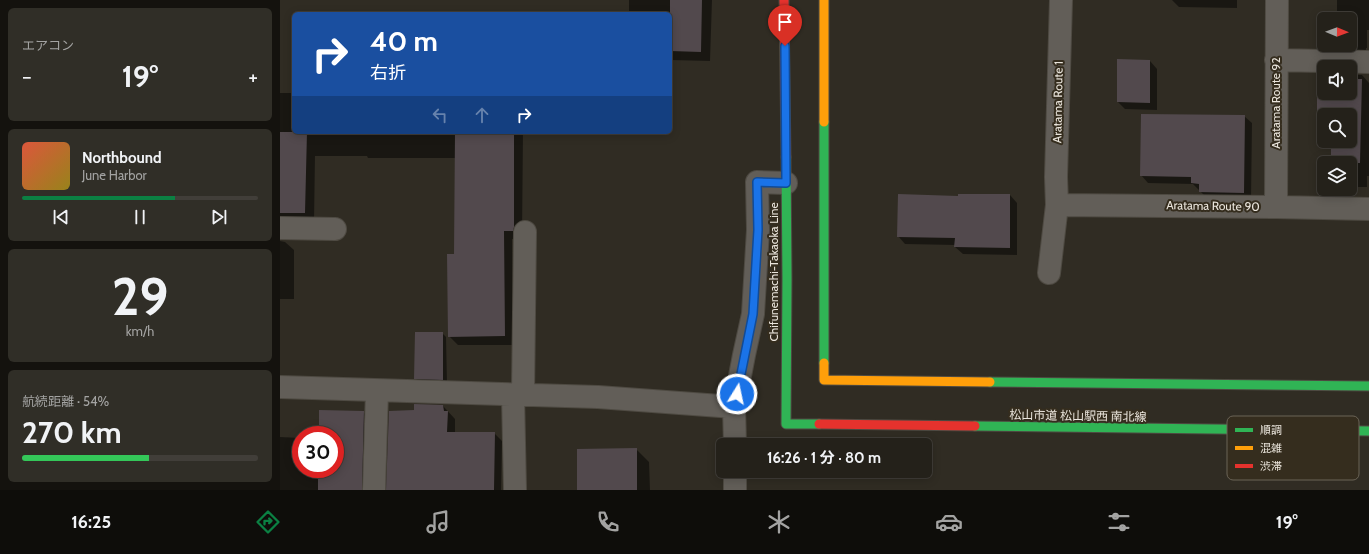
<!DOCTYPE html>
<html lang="ja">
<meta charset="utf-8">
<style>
:root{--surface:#24211a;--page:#302e27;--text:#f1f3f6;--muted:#a3a3a2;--line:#413e39;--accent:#0b8043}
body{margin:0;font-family:Cabin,"Noto Sans JP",sans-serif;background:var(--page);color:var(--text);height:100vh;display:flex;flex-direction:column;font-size:15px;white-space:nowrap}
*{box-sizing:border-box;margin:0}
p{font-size:13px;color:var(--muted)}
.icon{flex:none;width:22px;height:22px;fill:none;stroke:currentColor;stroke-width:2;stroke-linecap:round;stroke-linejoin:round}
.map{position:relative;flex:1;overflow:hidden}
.details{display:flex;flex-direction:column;gap:8px;padding:8px;background:#14120e;width:280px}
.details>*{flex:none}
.guide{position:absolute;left:12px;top:12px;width:380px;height:122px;border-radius:6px;box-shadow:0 2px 10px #0003,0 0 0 1px var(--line);background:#1a4fa0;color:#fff;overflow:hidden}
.needle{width:26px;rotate:91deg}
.controls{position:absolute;left:1037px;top:12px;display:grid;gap:8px}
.controls a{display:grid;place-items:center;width:40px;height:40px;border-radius:6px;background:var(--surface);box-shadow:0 2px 10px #0003,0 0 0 1px var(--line);font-size:20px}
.speed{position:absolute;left:12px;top:426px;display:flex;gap:8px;font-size:20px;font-weight:700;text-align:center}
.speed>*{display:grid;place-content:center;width:52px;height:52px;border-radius:50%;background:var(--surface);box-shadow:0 2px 10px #0003,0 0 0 1px var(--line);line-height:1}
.speed .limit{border:6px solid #d22;background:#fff;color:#111}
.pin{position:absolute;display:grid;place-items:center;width:34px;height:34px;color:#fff;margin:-41px -17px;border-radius:50% 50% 50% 0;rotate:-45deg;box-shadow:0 0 4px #0007}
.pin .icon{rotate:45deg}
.me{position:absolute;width:44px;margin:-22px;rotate:10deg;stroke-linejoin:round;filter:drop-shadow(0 0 3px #0008)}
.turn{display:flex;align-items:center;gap:14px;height:84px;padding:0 12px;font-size:18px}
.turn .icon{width:52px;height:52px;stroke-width:2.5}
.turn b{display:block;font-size:28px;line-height:34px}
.lanes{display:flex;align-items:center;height:38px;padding:0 12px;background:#0003;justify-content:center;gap:20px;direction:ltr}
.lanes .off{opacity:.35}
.big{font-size:30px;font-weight:700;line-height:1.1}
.details .tile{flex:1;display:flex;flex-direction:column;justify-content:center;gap:6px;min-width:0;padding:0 14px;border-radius:6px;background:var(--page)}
.details .dial{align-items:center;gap:0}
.dial b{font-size:52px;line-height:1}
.song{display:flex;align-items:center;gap:12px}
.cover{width:48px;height:48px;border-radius:6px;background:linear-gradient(135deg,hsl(10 70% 55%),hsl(50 70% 35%))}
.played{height:4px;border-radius:2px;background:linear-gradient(90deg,var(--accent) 65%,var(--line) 65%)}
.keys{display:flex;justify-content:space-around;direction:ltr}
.heat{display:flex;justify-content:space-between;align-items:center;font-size:22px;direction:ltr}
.charge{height:6px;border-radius:3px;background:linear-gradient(90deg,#34c759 54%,var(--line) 0)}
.trip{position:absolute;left:436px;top:438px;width:216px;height:40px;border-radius:6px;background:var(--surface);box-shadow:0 2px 10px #0003,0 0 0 1px var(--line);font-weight:700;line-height:40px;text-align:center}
.menu{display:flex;height:64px;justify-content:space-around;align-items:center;background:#0e0d0a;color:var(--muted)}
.menu .icon{width:28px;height:28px}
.menu .selected{color:var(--accent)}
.menu b{font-size:18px;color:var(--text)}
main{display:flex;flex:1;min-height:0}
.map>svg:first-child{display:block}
.shadow{fill:#0007}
.building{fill:#52494d}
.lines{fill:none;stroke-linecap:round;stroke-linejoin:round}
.street-casing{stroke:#4e4a42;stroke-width:24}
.fast-casing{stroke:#4e4a42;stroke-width:11}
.slow-casing{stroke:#4e4a42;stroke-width:11}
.jam-casing{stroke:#4e4a42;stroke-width:11}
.street{stroke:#625e58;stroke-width:22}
.fast{stroke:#30b455;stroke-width:9}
.slow{stroke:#ff9f0a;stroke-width:9}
.jam{stroke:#e5322d;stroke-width:9}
.route-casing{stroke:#114b97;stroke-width:10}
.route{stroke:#1a73e8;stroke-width:7}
.labels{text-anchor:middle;stroke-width:4;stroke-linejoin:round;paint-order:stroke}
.street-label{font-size:12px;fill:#eae5dc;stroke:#352d1e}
.key{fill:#352d1e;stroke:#6b6457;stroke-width:1}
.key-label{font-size:11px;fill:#eae5dc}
</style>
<main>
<section class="details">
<div class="tile"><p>エアコン</p>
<div class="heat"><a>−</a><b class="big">19°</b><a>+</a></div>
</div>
<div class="tile">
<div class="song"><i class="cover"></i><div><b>Northbound</b><p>June Harbor</p></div></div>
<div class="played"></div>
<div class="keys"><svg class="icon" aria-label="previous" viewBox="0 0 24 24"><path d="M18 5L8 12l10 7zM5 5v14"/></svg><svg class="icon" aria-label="pause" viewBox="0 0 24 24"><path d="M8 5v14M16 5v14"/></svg><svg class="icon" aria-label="next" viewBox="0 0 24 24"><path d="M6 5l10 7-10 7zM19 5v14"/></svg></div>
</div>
<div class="tile dial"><b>29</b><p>km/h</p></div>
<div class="tile"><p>航続距離 · 54%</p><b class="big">270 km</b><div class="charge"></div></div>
</section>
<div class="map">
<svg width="1089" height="490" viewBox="0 0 1089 490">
<rect width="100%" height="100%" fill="#302c23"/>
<path class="shadow" d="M349,0H432L430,61L390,60V14H349Z
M892,0H957V8L899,7Z
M1057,0H1089V30H1087V48H1086V53L1060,52L1057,48V45H1070V19H1057Z
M870,61L877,69V110L845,109L838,102Z
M1070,75H1082L1089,83V176H1087V187H1070V163H1052V141H1070V115H1044V129L1038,123L1044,80V93H1070Z
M0,93H14V132H243L242,236L241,239H232L234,345H178L169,336L175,255L176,158H88L87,156H35L34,222L0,228Z
M964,116L972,123L971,200L928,199L913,184L868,183L861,175Z
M730,195L737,203V255L683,254L675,247V245L625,244L618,236Z
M0,241L5,242L14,250V299H0Z
M162,333L166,337L167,383L139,382L135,378Z
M163,406L175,419V433H214L222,441L221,490H107L135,411Z
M83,412L91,419L89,490H0V437L21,438V469H55V435H40Z
M356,449L369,462L370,490H298Z"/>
<path class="building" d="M390,0H422L421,52L390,51Z
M837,59L870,60V103L837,102Z
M1037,79H1044V93H1070V79H1082L1080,163H1051V141H1070V115H1044V124H1037Z
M861,114L965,115L964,193L919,192V184L911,183V177L860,176Z
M0,132H27L25,213H0Z
M175,132H234V227L233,231H224L225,336L168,337L167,254H174Z
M618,194L678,196V194H730V248L674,247L675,238L617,237Z
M135,332H163V380L134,379Z
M134,404L163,405L164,411H168L167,432H215L214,490H106L109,411L134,410Z
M39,410L84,411L82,490H38V469H55V435H39Z
M357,448V490H297V449Z"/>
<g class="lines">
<g class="street-casing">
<path id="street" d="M996,60L1089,62
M777,205L996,207L1089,209
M996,207L997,0
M0,228L55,229
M769,273L777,205L776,177L781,0
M0,387L318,397L454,407
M233,395L235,490
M243,395L245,232
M455,445L454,407L464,355L473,314L478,230L477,182L506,183
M455,471V490
M94,489L97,391"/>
</g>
<g class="fast-casing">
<path id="fast" d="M544,122V363
M506,157L507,279L506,424H539
M710,382L1089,386
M695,426L1089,431"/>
</g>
<g class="slow-casing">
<path id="slow" d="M544,0V122
M544,363V380L710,382"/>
</g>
<g class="jam-casing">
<path id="jam" d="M504,0L506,157
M539,424L695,426"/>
</g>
<use href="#street" class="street"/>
<use href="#fast" class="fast"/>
<use href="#slow" class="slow"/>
<use href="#jam" class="jam"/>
</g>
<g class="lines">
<g class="route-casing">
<path id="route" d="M457,394L473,314L478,230L477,182L506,183L505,46"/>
</g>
<use href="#route" class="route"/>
</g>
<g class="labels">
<g class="street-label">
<text transform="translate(778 102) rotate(-89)" y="4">Aratama Route 1</text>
<text transform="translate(996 103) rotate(-90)" y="4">Aratama Route 92</text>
<text transform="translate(933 206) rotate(1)" y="4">Aratama Route 90</text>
<text transform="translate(494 272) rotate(-90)" y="4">Chifunemachi-Takaoka Line</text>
<text transform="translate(798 416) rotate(1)" y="4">松山市道 松山駅西 南北線</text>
</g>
</g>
<rect x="947" y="416" width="132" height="64" rx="6" class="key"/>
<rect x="955" y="428" width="18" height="4" fill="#30b455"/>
<rect x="955" y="446" width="18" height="4" fill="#ff9f0a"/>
<rect x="955" y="464" width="18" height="4" fill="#e5322d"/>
<g class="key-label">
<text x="980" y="434">順調</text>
<text x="980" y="452">混雑</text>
<text x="980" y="470">渋滞</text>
</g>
</svg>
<div class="controls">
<a><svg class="needle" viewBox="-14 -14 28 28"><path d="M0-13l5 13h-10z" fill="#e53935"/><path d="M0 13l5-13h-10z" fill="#a3a3a2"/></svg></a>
<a><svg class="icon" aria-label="sound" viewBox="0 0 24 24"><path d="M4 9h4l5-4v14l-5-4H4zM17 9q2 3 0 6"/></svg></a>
<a><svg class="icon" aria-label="search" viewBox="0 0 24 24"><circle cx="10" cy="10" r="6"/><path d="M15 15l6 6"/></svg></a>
<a><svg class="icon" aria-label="layers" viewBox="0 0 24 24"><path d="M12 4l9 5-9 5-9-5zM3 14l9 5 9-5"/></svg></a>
</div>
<div class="speed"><div class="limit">30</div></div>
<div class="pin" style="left:505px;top:46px;background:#d93025"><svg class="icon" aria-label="arrive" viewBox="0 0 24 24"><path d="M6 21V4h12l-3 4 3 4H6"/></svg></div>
<svg class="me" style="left:457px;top:394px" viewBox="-20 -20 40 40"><circle r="17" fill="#1a73e8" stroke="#fff" stroke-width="3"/><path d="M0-11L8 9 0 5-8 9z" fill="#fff"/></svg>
<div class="trip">16:26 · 1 分 · 80 m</div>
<div class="guide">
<div class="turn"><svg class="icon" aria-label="right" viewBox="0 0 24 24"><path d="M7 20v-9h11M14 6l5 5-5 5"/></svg><div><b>40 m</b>右折</div></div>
<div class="lanes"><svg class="icon off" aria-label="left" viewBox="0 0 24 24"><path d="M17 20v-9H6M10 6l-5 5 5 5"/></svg><svg class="icon off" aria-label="ahead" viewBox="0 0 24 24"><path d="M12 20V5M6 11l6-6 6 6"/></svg><svg class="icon" aria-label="right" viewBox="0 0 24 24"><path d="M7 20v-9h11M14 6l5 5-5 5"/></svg></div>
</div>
</div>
</main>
<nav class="menu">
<b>16:25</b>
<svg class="icon selected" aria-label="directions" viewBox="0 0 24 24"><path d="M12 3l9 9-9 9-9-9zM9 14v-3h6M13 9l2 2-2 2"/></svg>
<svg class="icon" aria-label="music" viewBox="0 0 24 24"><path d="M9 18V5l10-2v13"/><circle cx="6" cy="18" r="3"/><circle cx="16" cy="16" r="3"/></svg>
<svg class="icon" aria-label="phone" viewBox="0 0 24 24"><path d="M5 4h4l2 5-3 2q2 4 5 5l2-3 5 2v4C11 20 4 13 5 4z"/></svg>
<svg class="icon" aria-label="climate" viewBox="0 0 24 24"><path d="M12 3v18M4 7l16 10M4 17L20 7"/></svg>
<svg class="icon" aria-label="car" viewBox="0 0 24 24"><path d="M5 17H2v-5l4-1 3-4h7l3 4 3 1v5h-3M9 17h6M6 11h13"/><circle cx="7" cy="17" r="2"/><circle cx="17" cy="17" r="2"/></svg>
<svg class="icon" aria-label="filters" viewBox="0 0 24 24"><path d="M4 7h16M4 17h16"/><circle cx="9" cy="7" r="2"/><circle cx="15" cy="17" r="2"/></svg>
<b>19°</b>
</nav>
